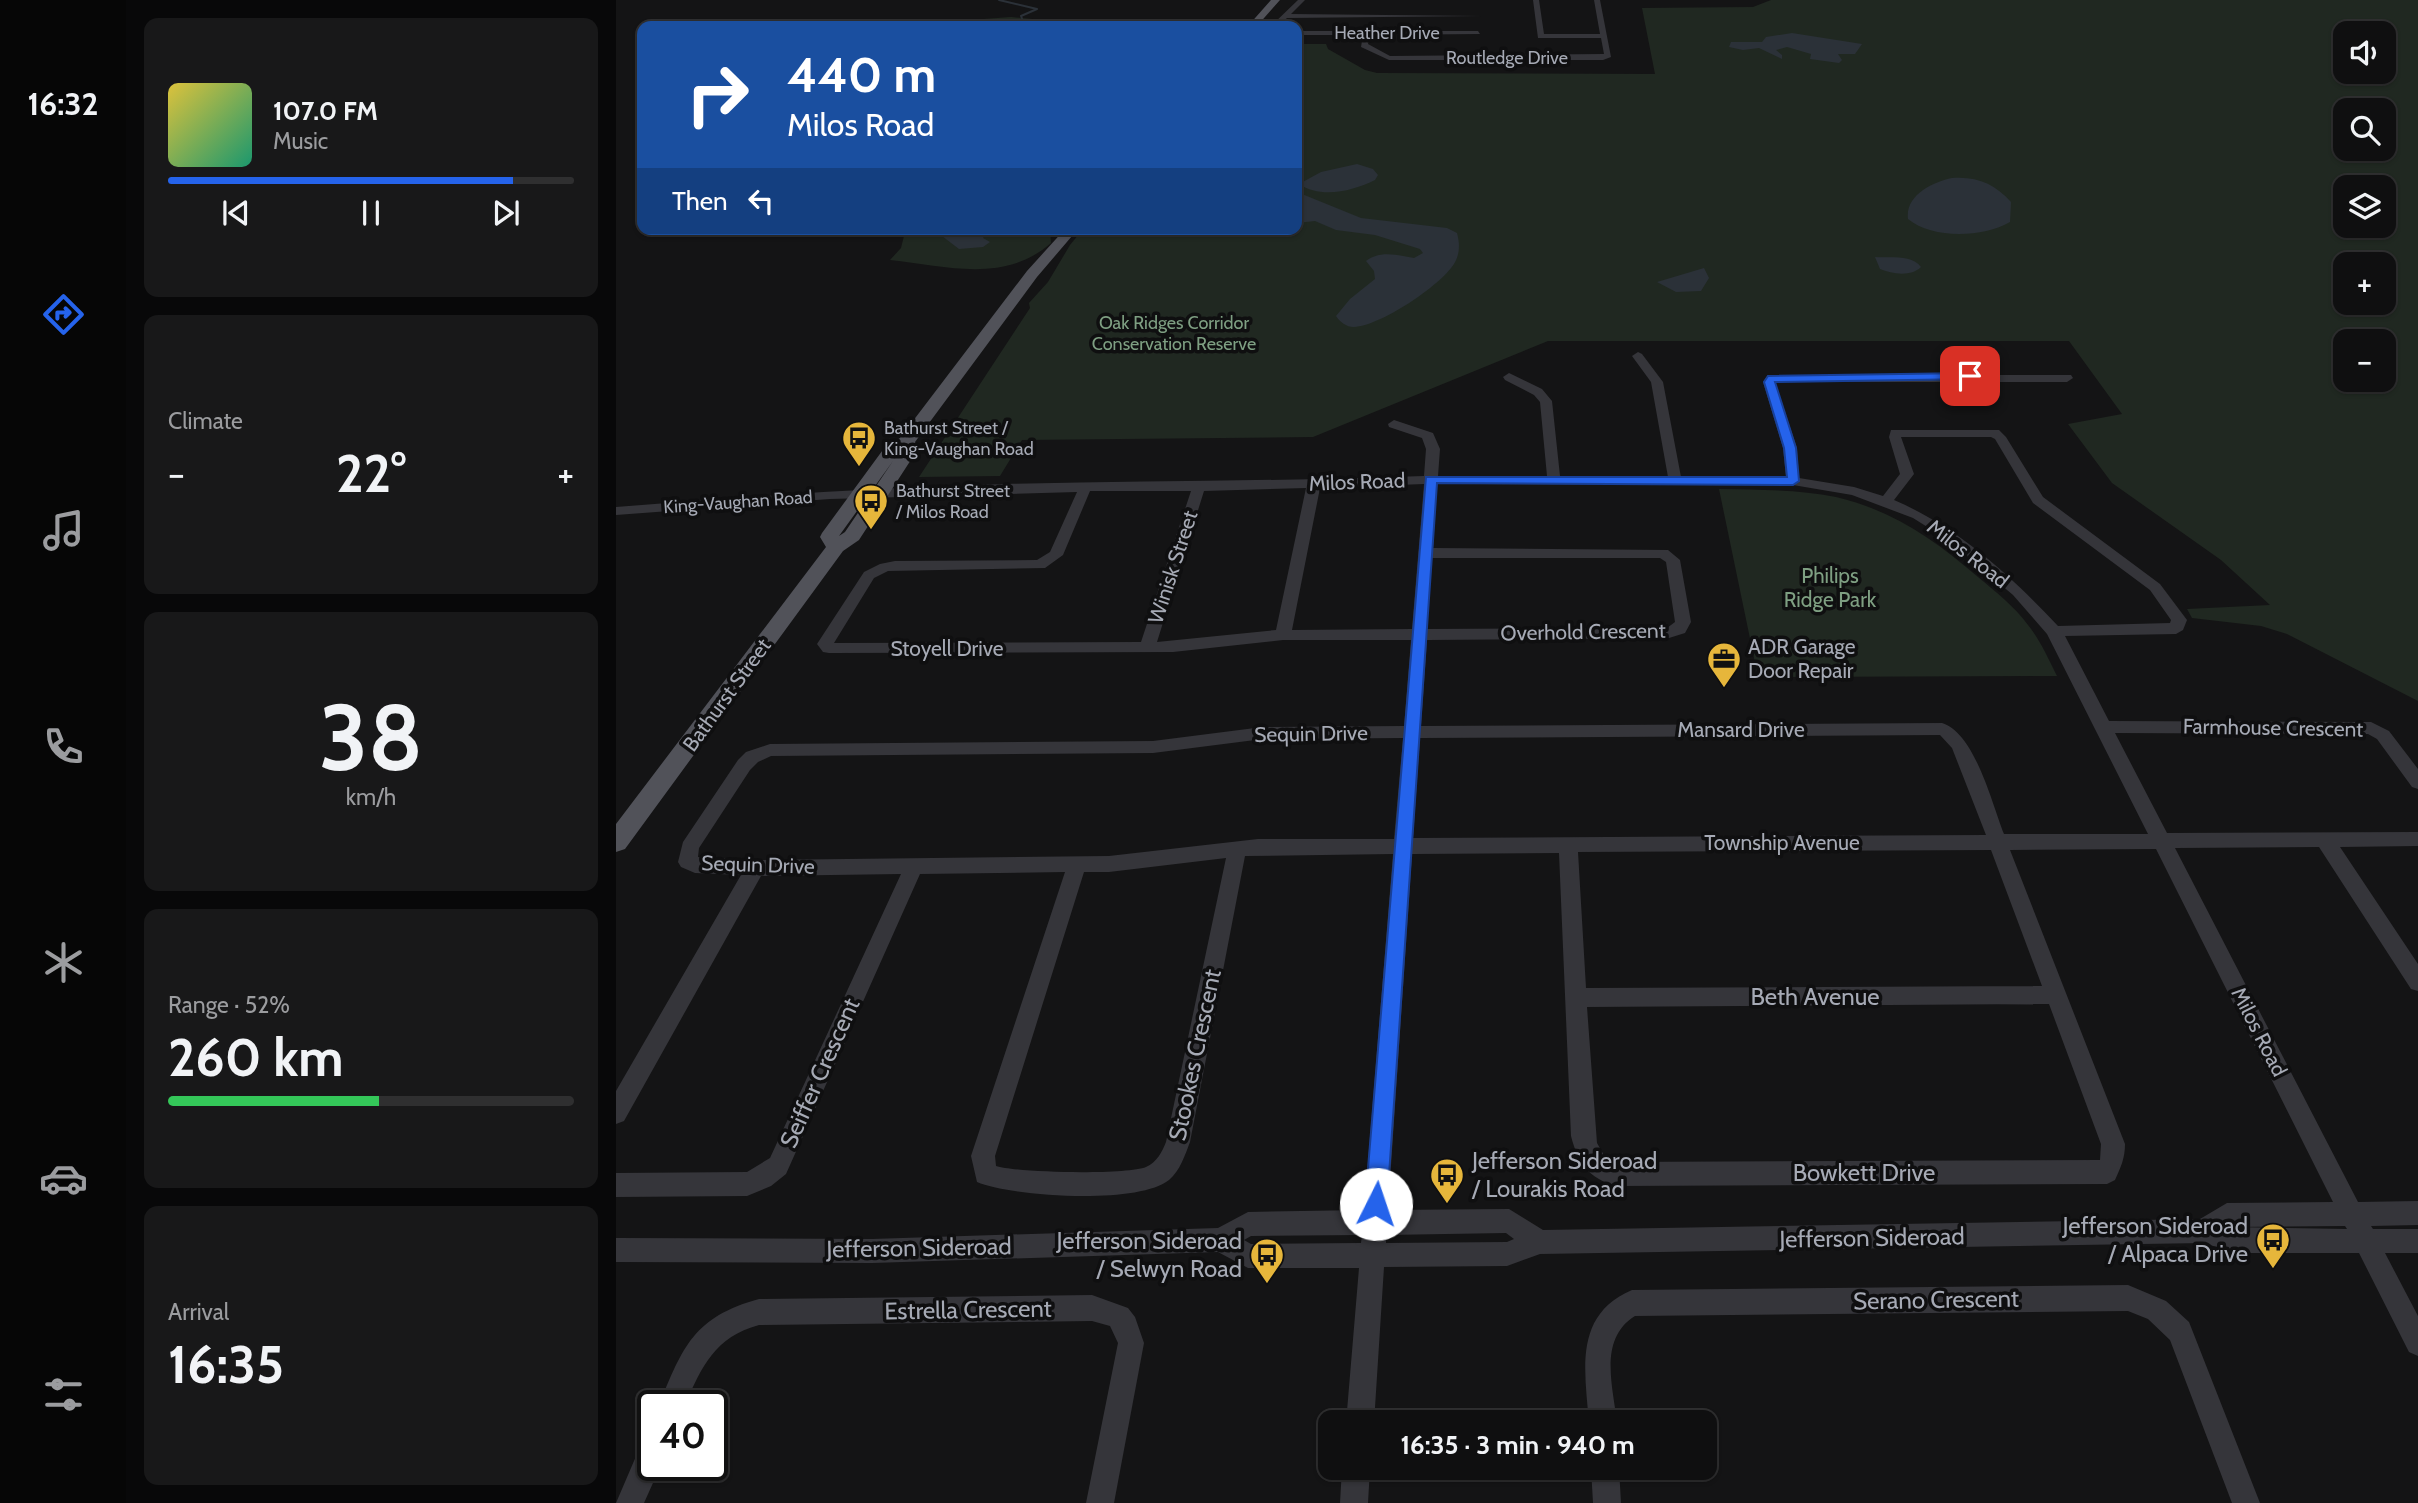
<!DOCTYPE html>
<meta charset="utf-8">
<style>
:root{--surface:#0f0f10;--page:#181819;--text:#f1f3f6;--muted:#9b9c9f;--line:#2f2f30;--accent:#2563eb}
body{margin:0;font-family:Cabin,sans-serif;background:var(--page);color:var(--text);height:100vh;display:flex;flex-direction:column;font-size:26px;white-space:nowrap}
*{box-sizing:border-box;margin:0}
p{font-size:23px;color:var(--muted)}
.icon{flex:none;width:38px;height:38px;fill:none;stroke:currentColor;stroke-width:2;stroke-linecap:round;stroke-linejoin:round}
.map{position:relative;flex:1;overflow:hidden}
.details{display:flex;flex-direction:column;gap:18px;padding:18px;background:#080809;width:490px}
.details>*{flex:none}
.banner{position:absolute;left:21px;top:21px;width:665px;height:214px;border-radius:14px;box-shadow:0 2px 5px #0004,0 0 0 2px var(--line);background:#1a4fa0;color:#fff;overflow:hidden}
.buttons{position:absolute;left:1717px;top:21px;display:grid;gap:14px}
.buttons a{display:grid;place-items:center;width:63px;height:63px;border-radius:14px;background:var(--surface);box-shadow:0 2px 5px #0004,0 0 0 2px var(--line);font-size:35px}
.speed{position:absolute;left:21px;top:1390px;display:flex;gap:14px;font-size:35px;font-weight:700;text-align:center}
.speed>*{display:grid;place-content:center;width:91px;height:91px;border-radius:50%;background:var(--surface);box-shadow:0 2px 5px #0004,0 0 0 2px var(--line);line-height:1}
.speed .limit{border:4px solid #111;border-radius:10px;background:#fff;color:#111}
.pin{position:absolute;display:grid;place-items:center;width:60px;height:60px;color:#fff;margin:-30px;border-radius:14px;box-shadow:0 4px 10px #0006}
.me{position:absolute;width:77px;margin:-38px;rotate:4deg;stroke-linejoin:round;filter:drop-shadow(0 0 5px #0008)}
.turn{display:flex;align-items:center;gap:24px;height:147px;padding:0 35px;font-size:32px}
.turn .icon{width:91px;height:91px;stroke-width:2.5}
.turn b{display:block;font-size:49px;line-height:60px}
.then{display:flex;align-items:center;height:66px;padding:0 35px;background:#0003;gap:14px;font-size:26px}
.big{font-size:52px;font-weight:700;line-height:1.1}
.details .card{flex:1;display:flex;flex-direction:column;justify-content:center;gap:10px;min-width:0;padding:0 24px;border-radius:14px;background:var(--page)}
.details .dial{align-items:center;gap:0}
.dial b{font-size:91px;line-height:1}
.song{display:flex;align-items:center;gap:21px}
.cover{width:84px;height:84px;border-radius:10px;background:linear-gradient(135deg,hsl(50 70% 55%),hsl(160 70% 35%))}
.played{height:7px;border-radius:4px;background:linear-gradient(90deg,var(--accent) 85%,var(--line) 85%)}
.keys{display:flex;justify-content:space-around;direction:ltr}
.heat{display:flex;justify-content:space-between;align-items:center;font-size:38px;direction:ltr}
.charge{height:10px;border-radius:5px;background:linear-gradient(90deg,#34c759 52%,var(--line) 0)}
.trip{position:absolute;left:702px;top:1410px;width:399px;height:70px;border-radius:14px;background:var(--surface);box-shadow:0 2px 5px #0004,0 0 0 2px var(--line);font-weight:700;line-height:70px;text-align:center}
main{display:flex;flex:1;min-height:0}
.dock{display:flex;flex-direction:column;width:126px;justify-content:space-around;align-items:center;background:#060606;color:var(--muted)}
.dock .icon{width:49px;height:49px}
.dock .active{color:var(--accent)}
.dock b{font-size:32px;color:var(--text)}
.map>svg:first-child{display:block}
.green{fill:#202821;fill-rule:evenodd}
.water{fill:#2b3138}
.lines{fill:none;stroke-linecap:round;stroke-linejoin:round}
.stream{stroke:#2b3138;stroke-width:2}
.minor{fill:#35353a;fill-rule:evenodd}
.major{fill:#515259;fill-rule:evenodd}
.route{fill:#2563eb;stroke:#184099;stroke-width:2}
.labels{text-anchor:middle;stroke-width:7;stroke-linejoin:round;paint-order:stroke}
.far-street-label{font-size:18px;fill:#a6aab5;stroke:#0f0f10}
.far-park-label{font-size:18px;fill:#7e9f82;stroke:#0f0f10}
.far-poi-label{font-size:18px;fill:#a6aab5;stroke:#0f0f10;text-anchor:start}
.street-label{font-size:21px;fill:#a6aab5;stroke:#0f0f10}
.park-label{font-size:21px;fill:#7e9f82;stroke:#0f0f10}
.poi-label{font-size:21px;fill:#a6aab5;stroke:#0f0f10;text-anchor:start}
.near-street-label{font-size:24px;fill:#a6aab5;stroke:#0f0f10}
.near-poi-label{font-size:24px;fill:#a6aab5;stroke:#0f0f10;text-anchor:end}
</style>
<main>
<nav class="dock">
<b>16:32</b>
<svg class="icon active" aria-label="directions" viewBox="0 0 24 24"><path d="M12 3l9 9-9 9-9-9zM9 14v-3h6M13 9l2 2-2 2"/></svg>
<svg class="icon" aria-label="music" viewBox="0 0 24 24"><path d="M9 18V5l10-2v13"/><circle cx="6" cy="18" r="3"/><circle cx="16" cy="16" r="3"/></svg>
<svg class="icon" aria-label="phone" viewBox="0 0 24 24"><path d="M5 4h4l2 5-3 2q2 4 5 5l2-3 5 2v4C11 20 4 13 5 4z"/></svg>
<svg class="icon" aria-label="climate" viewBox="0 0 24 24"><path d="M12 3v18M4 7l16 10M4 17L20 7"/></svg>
<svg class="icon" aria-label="car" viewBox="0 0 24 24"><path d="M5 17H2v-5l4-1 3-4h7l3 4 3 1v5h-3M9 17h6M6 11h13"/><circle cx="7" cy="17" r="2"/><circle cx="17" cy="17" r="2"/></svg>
<svg class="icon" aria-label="filters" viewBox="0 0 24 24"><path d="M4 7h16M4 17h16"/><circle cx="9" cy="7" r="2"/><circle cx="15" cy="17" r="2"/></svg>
</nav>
<section class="details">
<div class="card">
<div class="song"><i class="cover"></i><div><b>107.0 FM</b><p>Music</p></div></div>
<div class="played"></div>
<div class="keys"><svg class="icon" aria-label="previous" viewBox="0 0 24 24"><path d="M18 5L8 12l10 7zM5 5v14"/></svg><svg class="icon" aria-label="pause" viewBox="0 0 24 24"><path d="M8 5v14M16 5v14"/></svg><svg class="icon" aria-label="next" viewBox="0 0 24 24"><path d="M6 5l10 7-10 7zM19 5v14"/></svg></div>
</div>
<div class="card"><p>Climate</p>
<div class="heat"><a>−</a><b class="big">22°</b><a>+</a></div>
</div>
<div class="card dial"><b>38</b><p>km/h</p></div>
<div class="card"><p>Range · 52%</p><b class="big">260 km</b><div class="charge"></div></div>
<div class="card"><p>Arrival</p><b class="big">16:35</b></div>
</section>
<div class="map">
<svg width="1802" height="1503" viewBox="0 0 1802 1503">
<rect width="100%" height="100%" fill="#141415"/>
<path class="green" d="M1155,0H1802V701L1671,634L1645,626L1576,618L1571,609L1654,605L1605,560L1496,483L1452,424L1506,414L1453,341H932L697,437L406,440L384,476L303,477L414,308L413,303L432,282L454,245L467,229H681V44H710L712,49L749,70L761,73L1039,74L1026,8L1137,7ZM1729,33H1768V72H1729ZM1729,110H1768V149H1729ZM1729,187H1768V226H1729ZM1729,264H1768V303H1729ZM1729,341H1768V380H1729Z
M395,17L428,20L431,25L353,26V20Z
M304,229H331L330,233L434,229L435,243C388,284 331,266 274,260L285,248L289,232Z
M1103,489C1142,490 1182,489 1220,497C1276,510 1319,540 1362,577C1380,592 1398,606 1412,625C1424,640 1432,658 1441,676L1142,677Z"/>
<path class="water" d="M1176,33L1246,44L1239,54H1222L1226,60L1223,63L1194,59L1195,54L1171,47L1160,50L1166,55V59L1143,48L1127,50L1113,47L1115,42H1146L1150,37Z
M741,164L757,169L762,175L759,180C737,191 705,199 683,184L705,172Z
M1336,178C1361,176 1379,184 1395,202L1394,222C1366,238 1316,239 1292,219C1289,195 1317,182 1336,178Z
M681,192L745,218L831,228L841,233C844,244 844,254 838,264C824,286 764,326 738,327C730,327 724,322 720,316L734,299L759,279L758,271L750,261C764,250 781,255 798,258L807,253L804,249L759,235L720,230L699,221L681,223Z
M334,229H372L367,238L374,242L367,247L343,249L326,236L328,231Z
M1259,257C1273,258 1296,254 1305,267C1295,277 1276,274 1264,269Z
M1088,268L1093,278L1085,291L1060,292L1041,282Z"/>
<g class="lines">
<path class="stream" d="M383,0L421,9L405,16L409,26"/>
<path class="minor" d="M682,0H689L675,14L866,16L671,18L662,26H655Z
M917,0H923L928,34H984L978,0H984L995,57L987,60H773L745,47L747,35H681V31H862L864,34L754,35L752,44L774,56L988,54L985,38H922Z
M1022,352L1026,354L1047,382L1065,477H1170L1167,448L1147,382L1152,375H1455L1457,378L1451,382H1159L1181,448L1183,478L1238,487L1267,496L1284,474L1273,437L1275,430H1383L1390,437L1427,497L1544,584L1571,620L1567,630L1560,634L1449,636L1493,721L1755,722L1773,731L1802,769V789L1796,787L1761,739L1752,734L1499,733L1551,833L1802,832V846L1724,847L1802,964V991L1795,989L1703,847L1559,848L1742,1202L1802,1201V1225L1755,1226L1757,1229H1802V1253H1769L1802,1316V1356L1793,1352L1743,1253H1619L1588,1243L924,1254L891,1266L768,1267L758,1423H730L743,1268H632L602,1252L256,1263L0,1262V1238L256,1239L602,1228L632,1212L748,1210L777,854L629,856L574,1142C569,1155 564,1171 553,1180C522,1205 397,1197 361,1182L355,1156L449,872L304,874L170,1174L155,1186L131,1196L0,1197V1173L131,1172L154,1158L285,874L145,876L8,1121L0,1124V1091L125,875L79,873L65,867L62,862L67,842L122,760L130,752L154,744L537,741L647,727L788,726L795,640H667L557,652L213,653L207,652L201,644L248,572L264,564L279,561L421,560L434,552L461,492L214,499L0,515V507C130,497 260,487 391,484C530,481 669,481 808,476L810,449L806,438L773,427L772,424L778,420L817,433L824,449L822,476H931L924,402L918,395L889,380L887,377L893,373L926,389L936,401L944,476L1052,477L1035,382L1016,356ZM1285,437H1375L1379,439L1417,503L1534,590L1555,620L1554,623L1442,626C1394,575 1343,528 1278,500L1298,474ZM808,484L796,629L676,630L704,488ZM821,484L1177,485L1236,495L1297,518L1332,540L1397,595L1431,634L1532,834H1388C1376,804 1359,733 1326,723L805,726L811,640L1053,638L1069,633L1075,622L1064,560L1052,550L817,548ZM690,488L660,630L541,642L588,491ZM474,491H575L525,642L218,643L258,578L272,571L429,568L447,555ZM816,558H1044L1050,562L1059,622L1051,628L811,629ZM1324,735L1336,748L1370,835L797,838L804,738ZM787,738L778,839H642L493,856L139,860L82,857L83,848L134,770L142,762L155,756L537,753L647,739ZM1540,849L1717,1202L1611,1203L1584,1219L927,1230L893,1209L772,1210L796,854L943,853L955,1136C962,1163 972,1178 1000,1186L1491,1184L1499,1180C1505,1167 1509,1158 1509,1144L1394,850ZM1375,850L1426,986L970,988L962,852ZM610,858L550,1142C546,1152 541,1162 530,1167C511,1175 402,1173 380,1166L379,1156L468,872H493ZM1433,1004L1485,1144L1484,1160L1000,1162L989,1157L981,1143L971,1007ZM1729,1226L1731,1229L1614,1227H1615ZM890,1233L898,1239L891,1242L770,1243V1235ZM746,1235L745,1243L635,1244L628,1240L635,1236Z
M1512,1285L1550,1301L1573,1322L1644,1503H1616L1554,1340L1532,1319L1512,1311L1019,1316C982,1339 997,1386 1001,1423H973C969,1371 957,1315 1016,1290Z
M476,1295L512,1308L519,1317L528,1343L498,1503H470L502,1343L494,1326L476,1321L143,1325C99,1337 86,1366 69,1405H43C67,1346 78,1317 143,1299Z
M37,1436V1465H45L28,1503H0L27,1440Z
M726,1468H754L752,1503H724Z
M975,1468H1003L1005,1503H977Z"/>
<path class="major" d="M655,0H664L641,26H632Z
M449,229H462L421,277L299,442L302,449L243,540L227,551L9,849L0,852V824L210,547L204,537L206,533L269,447L284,438L411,271ZM277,461L229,532L223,536Z"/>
</g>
<path class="route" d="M1354,373L1360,376L1358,379L1159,382L1180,448L1183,481L1177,485L821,483L771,1204L768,1212L760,1215L752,1212L749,1204L810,477H1171L1168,448L1148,382L1152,376Z"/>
<defs>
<g id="bus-pin" transform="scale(1.75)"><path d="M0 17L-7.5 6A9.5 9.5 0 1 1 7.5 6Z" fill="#e6b63b" stroke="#0f0f10"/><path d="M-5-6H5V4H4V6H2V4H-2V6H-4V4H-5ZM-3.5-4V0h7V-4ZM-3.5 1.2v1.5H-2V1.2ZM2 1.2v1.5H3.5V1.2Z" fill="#111"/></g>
<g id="office-pin" transform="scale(1.75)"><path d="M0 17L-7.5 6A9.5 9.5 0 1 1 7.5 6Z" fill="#e6b63b" stroke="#0f0f10"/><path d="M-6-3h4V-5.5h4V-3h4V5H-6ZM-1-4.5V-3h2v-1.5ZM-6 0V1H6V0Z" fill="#111"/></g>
</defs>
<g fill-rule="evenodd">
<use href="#bus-pin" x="243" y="438"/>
<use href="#bus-pin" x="255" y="501"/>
<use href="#office-pin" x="1108" y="659"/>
<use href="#bus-pin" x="831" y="1175"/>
<use href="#bus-pin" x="1657" y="1240"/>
<use href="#bus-pin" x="651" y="1255"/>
</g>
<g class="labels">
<g class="far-street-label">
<text x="771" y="39">Heather Drive</text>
<text x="891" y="64">Routledge Drive</text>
<text transform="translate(122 502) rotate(-4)" y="6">King-Vaughan Road</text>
</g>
<g class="far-park-label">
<text x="558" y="329">Oak Ridges Corridor<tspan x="558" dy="21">Conservation Reserve</tspan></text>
</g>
<g class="far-poi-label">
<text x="268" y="434">Bathurst Street /<tspan x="268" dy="21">King-Vaughan Road</tspan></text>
<text x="280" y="497">Bathurst Street<tspan x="280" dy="21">/ Milos Road</tspan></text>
</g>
<g class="street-label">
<text transform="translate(741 482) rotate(-2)" y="7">Milos Road</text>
<text transform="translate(1352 554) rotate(38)" y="7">Milos Road</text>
<text transform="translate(557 567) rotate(-72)" y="7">Winisk Street</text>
<text transform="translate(967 632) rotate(-1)" y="7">Overhold Crescent</text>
<text x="331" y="656">Stoyell Drive</text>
<text transform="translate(111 695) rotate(-54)" y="7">Bathurst Street</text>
<text transform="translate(1657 728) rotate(1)" y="7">Farmhouse Crescent</text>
<text x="1125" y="737">Mansard Drive</text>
<text transform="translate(695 734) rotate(-1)" y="7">Sequin Drive</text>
<text x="1166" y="850">Township Avenue</text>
<text transform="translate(142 865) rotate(2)" y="7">Sequin Drive</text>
<text transform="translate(1643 1032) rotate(63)" y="7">Milos Road</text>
</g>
<g class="park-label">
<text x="1214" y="583">Philips<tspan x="1214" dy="24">Ridge Park</tspan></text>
</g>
<g class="poi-label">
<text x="1132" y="654">ADR Garage<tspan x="1132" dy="24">Door Repair</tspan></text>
</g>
<g class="near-street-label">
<text x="1199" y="1005">Beth Avenue</text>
<text transform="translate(579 1055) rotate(-78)" y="8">Stookes Crescent</text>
<text transform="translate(204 1073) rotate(-66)" y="8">Seiffer Crescent</text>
<text x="1248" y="1181">Bowkett Drive</text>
<text transform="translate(1256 1238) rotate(-1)" y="8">Jefferson Sideroad</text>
<text transform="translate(303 1248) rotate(-1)" y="8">Jefferson Sideroad</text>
<text transform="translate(1320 1300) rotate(-1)" y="8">Serano Crescent</text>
<text transform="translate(352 1310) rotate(-1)" y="8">Estrella Crescent</text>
</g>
<g class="near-poi-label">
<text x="856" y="1169" text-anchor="start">Jefferson Sideroad<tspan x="856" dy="28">/ Lourakis Road</tspan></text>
<text x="1632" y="1234">Jefferson Sideroad<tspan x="1632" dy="28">/ Alpaca Drive</tspan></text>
<text x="626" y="1249">Jefferson Sideroad<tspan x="626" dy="28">/ Selwyn Road</tspan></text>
</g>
</g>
</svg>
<div class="buttons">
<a><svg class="icon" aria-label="sound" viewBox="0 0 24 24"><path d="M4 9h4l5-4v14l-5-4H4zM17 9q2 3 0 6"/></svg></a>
<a><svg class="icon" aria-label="search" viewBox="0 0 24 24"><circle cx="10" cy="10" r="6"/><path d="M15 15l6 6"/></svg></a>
<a><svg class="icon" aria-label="layers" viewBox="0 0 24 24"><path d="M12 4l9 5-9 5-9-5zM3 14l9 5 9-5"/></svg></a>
<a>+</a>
<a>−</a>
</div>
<div class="speed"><div class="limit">40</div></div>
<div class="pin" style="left:1354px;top:376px;background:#d93025"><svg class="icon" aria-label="arrive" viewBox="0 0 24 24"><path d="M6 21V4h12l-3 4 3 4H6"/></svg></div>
<svg class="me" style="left:760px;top:1204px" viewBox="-20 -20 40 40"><circle r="19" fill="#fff"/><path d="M0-13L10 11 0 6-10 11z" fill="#2563eb"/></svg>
<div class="trip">16:35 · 3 min · 940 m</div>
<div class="banner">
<div class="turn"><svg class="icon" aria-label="right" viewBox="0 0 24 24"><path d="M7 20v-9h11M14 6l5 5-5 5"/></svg><div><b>440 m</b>Milos Road</div></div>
<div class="then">Then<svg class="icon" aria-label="left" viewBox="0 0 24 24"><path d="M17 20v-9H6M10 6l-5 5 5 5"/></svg></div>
</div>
</div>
</main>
